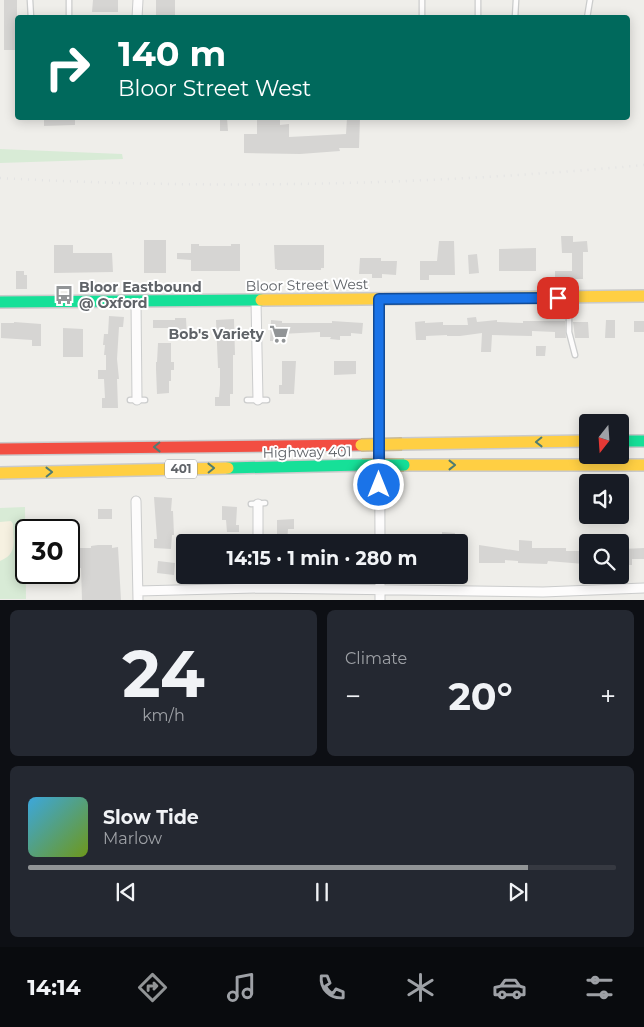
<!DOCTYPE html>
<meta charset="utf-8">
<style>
:root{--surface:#171b24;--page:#242831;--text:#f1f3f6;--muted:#9ea1a6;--line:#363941;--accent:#919496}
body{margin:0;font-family:Montserrat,sans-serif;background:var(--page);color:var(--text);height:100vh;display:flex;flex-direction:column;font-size:19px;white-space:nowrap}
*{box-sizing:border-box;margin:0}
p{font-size:16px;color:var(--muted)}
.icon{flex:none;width:28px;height:28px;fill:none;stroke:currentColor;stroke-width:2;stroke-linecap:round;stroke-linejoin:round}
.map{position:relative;height:600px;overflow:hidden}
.panel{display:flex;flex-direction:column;gap:10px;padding:10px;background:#0d0f14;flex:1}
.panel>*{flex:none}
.top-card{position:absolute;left:15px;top:15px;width:615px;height:105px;border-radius:5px;box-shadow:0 2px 12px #0003;background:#00695c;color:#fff;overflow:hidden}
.needle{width:32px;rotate:197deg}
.buttons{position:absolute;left:579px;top:414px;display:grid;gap:10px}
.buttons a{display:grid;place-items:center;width:50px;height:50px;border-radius:5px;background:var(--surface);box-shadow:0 2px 12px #0003;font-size:25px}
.speed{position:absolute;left:15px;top:519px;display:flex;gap:10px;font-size:25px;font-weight:700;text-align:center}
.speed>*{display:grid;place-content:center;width:65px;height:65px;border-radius:50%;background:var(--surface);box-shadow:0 2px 12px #0003;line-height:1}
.speed .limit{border:2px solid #111;border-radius:8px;background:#fff;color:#111}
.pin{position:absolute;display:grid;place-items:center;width:42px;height:42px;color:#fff;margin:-21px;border-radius:10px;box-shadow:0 2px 8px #0006}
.me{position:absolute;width:55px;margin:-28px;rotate:0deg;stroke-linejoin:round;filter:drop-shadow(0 0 4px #0008)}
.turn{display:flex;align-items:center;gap:18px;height:105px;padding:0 20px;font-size:22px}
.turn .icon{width:65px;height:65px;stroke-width:2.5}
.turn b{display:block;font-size:35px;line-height:42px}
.big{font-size:38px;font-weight:700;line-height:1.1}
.panel .card{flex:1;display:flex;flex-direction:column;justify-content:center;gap:8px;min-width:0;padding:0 18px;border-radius:8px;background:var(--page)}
.panel .dial{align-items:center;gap:0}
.dial b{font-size:65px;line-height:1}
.song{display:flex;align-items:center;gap:15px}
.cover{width:60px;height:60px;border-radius:8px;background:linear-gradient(135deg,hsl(200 70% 55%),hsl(80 70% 35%))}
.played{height:5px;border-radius:2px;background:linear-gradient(90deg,var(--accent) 85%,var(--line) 85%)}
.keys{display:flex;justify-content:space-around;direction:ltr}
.heat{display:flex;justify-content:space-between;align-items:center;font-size:28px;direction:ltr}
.panel .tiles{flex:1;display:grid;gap:10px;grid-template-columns:1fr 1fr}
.card:last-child{grid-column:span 2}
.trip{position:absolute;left:176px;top:534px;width:292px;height:50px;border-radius:5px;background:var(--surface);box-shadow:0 2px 12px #0003;font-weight:700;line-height:50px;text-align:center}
.dock{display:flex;height:80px;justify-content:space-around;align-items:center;background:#090b0e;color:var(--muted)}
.dock .icon{width:35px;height:35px}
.dock .current{color:var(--accent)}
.dock b{font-size:22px;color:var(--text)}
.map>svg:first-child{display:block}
.green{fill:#d8ebd6}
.sand{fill:#f6f1e1}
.building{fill:#d6d5d3}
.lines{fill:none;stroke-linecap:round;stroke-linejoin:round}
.lane-casing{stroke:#cbcccc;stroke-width:7}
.street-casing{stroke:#cbcccc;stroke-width:11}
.fast-casing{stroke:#cacacb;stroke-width:14}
.slow-casing{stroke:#cacacb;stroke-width:14}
.jam-casing{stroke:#cacacb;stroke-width:14}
.lane{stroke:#fdfcfc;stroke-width:4.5}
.street{stroke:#fdfcfc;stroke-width:9}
.fast{stroke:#16e098;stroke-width:11}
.slow{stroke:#ffcf43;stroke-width:11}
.jam{stroke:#f24e42;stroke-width:11}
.rail{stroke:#e4e4e4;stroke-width:2.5;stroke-dasharray:1 6;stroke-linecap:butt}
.fast-bridge-casing{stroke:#c8b996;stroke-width:14;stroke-linecap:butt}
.slow-bridge-casing{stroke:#c8b996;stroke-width:14;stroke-linecap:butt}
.fast-bridge{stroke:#16e098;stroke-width:11}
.slow-bridge{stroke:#ffcf43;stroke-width:11}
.oneway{stroke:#507c72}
.route-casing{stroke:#114b97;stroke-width:12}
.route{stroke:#1a73e8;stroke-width:9}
.labels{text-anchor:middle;stroke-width:4;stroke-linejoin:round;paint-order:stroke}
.shield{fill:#fff;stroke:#8f9295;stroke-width:1}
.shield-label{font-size:12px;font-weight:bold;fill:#5f6368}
.street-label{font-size:14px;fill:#5f6368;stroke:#fff}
.poi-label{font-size:14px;font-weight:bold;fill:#5f6368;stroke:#fff;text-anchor:start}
</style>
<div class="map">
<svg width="644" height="600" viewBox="0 0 644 600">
<rect width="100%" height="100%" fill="#efeeea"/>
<path class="green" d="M0,149L122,154L123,159L0,163Z
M25,507L26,599H0V508Z"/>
<path class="sand" d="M11,521L13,524C13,541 18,554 0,561V522Z"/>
<path class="building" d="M4,0H17V50H4Z
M93,0H118V12H92Z
M156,0H175V18H156Z
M44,118H75V125L44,126Z
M220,118H227L228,131H220Z
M257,118H280V125L289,124V137L346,134L347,118H360L359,148H339L340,151L300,154L244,153V134H257Z
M561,236H573V242L587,241L588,252H583V279H564V281H555V271H572V253H562Z
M144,240H166V273H144Z
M439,241H454L455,275H429V280H420V261H437Z
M191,244H199V246H231V244H240V271H191V260L177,259V253H191Z
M54,245H73V253H112L113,272L54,273Z
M274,245H324V268H321V270H277V269H275Z
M536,248V271H499V249Z
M477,254L479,273L469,274L468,255Z
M360,258H381V261H397L396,275L382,274V278H372V274H359Z
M16,271H24V275H27V289H16Z
M109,316L124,317L123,327H119L117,359L119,379H117L118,408H102V398H105L104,379H98V370H106V355H104L105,345H103L104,334H108Z
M476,317L477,322L497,320V322L523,323V321H565L566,338H555V332L532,331V336L492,335L491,352H481L482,333L460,336H447V335L426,336V340H416L415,322L425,321V323L443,322V325H468L467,318Z
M175,318H186L187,337L175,336V328H153V320H175Z
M234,319L235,355H233V394H230V406H215V397H219L220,385V368H218L216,320Z
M271,320L282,321V323H332V321L363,323L362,334L351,333V336H340V340L330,339L331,337H320V332L281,334V341H270Z
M606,320H615V338H605Z
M634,321H644V332H634Z
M14,322L41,324V346H32V340L1,338V323H14Z
M573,322H588L589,338H575Z
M63,328L83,329V357H63Z
M158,343H171V362H174V370H171V381H169V393L157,394L156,369V362H157Z
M536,346H546L545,356H536Z
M282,361H296L294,394H279V385H282Z
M334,361H356V374L334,375Z
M154,497L172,498L171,511H173L174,535H172L171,549L154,548V539H157Z
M222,506L237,507L236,525H239V532H227L226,520H222Z
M98,509H112V519H98Z
M294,519V529H288L287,542H277V520Z
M442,532L455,533V542H442Z
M519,540L532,541V548H566V551H584V564L548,561L547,564L518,563V561L505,560V563H479V545L519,551Z
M98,545H112V548L118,547L121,600H82L81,568H73V566H69V548H91V546Z
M644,548V559H632V565H622V549Z
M158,561L175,563L174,575L157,573Z"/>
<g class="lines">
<g class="lane-casing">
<path id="lane" d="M30,0L31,18
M69,18V0
M422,18V0
M478,18V0
M515,18L516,0
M587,18L590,0
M569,299V332L575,355
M130,400H145
M247,400H267
M251,504L265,503"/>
</g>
<g class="street-casing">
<path id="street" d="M137,18L138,0
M379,299L380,542
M136,301L137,400
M256,301L258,400
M136,501L138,600
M258,504V542
M258,575L259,588
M380,575V600
M138,591L259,588L543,592L644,588"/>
</g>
<g class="fast-casing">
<path id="fast" d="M0,302L261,300
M620,441H644
M228,468L362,465"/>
</g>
<g class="slow-casing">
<path id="slow" d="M261,300L644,296
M402,444L588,441
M404,465H644
M0,473L228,468"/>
</g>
<g class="jam-casing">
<path id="jam" d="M0,449L361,445"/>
</g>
<use href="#lane" class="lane"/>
<use href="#street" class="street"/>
<use href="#fast" class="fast"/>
<use href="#slow" class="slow"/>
<use href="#jam" class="jam"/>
<path class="rail" d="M0,178C215,190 430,185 644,165"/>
<g class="fast-bridge-casing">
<path id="fast-bridge" d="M362,465H404"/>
</g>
<g class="slow-bridge-casing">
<path id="slow-bridge" d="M361,445L402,444"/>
</g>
<use href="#fast-bridge" class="fast-bridge"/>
<use href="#slow-bridge" class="slow-bridge"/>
</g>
<defs><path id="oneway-chevron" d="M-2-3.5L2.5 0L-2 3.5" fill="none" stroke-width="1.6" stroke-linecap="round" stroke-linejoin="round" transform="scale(1.25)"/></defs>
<g class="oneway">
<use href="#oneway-chevron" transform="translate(539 442) rotate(179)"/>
<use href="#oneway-chevron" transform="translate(157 447) rotate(179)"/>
<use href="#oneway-chevron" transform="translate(452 465)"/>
<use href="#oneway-chevron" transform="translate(211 468) rotate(-1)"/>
<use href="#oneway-chevron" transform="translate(49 472) rotate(-1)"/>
</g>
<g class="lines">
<g class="route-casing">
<path id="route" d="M379,485V299L558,298"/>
</g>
<use href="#route" class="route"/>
</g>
<defs>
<g id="bus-bare" transform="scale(1.5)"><path d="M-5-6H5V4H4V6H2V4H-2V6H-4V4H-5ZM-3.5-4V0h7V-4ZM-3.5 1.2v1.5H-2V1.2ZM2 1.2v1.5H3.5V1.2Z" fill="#919496" stroke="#fff" stroke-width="2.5" paint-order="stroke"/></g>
<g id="supermarket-bare" transform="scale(1.5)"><path d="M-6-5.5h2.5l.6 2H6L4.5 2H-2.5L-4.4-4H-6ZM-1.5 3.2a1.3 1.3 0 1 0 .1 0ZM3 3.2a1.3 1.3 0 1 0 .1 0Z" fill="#919496" stroke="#fff" stroke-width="2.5" paint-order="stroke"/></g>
</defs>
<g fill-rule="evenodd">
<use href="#bus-bare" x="64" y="295"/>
<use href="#supermarket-bare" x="279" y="334"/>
</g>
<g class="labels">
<rect class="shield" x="165" y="459.5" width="32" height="19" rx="4"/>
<g class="shield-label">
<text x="181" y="473">401</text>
</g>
<g class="street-label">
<text transform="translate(307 285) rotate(-1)" y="5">Bloor Street West</text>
<text transform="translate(307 452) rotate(-1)" y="5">Highway 401</text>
</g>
<g class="poi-label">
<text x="79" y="292">Bloor Eastbound<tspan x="79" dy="16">@ Oxford</tspan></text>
<text x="264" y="339" text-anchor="end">Bob's Variety</text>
</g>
</g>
</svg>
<div class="buttons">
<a><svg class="needle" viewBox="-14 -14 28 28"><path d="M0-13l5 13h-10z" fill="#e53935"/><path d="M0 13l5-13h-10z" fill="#9ea1a6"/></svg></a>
<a><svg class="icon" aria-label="sound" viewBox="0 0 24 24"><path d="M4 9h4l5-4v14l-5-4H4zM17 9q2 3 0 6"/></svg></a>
<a><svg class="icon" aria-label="search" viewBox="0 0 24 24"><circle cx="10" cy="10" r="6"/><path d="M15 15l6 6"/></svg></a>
</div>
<div class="speed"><div class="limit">30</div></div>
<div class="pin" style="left:558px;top:298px;background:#d93025"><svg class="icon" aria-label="arrive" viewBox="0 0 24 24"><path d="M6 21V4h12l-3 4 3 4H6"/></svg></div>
<svg class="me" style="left:379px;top:485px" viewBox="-20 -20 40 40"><circle r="17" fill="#1a73e8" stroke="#fff" stroke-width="3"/><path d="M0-11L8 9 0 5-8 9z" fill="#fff"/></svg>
<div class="trip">14:15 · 1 min · 280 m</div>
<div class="top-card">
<div class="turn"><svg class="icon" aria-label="right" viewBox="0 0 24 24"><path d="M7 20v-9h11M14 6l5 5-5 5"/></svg><div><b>140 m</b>Bloor Street West</div></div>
</div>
</div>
<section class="panel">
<div class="tiles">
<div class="card dial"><b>24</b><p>km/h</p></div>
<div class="card"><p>Climate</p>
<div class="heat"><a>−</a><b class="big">20°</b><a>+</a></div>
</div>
<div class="card">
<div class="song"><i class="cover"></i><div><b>Slow Tide</b><p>Marlow</p></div></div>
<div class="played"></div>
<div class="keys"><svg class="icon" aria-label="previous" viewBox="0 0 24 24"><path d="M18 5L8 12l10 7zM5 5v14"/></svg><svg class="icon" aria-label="pause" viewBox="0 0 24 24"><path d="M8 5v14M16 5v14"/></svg><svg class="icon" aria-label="next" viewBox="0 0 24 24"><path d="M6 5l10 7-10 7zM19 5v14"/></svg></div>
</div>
</div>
</section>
<nav class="dock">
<b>14:14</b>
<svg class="icon current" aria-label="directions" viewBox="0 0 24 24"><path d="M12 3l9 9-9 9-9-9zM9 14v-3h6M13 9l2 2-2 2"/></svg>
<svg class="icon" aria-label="music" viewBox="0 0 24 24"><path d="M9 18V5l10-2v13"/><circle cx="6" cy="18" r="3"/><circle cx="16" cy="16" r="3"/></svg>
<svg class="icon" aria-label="phone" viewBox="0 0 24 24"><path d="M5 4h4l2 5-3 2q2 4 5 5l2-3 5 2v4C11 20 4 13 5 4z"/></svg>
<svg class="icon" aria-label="climate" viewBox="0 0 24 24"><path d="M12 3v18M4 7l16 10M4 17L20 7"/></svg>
<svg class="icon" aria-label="car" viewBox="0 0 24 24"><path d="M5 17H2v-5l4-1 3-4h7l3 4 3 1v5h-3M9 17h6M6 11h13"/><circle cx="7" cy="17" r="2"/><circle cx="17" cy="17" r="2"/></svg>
<svg class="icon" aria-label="filters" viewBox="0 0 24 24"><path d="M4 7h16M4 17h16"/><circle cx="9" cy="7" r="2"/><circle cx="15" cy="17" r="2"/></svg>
</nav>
